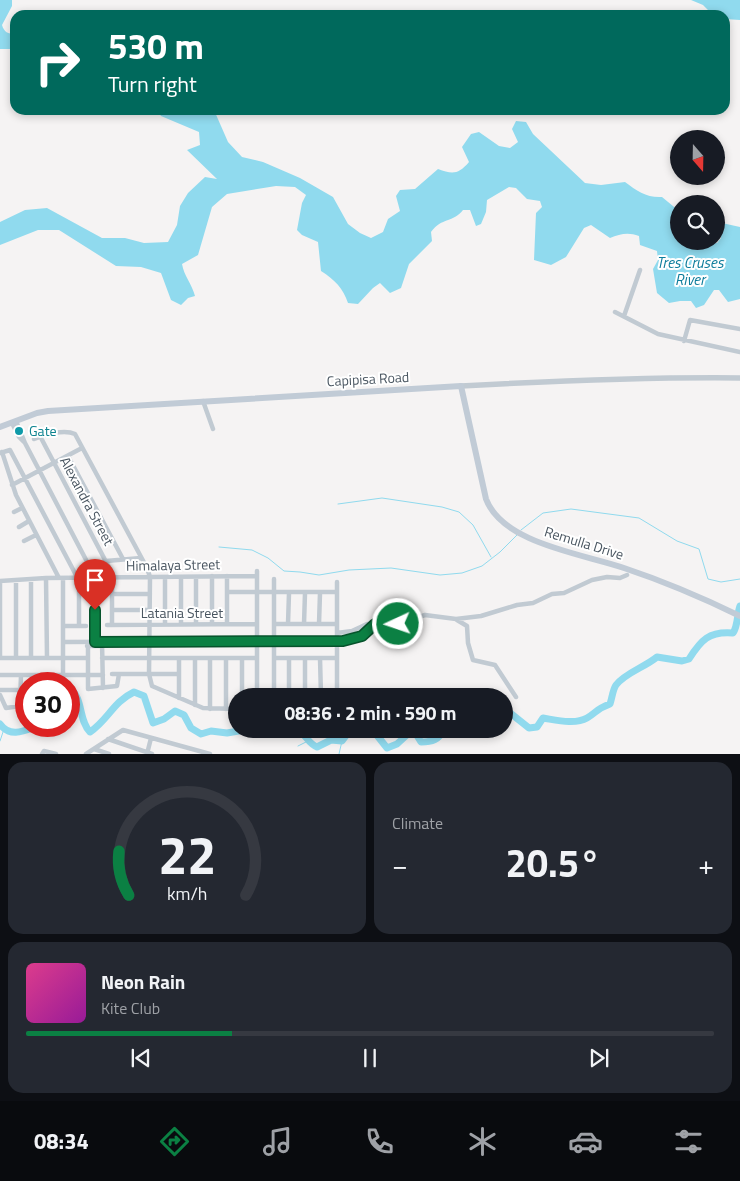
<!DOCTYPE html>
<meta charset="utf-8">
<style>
:root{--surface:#171b24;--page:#242831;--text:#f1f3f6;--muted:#9ea1a6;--line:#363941;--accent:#0b8043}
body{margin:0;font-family:"Titillium Web",sans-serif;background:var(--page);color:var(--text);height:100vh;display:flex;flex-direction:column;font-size:19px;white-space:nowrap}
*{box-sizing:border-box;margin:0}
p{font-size:16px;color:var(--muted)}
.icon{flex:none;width:28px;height:28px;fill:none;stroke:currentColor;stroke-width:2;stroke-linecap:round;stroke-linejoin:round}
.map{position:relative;height:754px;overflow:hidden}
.side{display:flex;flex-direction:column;gap:8px;padding:8px;background:#0d0f14;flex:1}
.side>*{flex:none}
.guide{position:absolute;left:10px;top:10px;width:720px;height:105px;border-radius:15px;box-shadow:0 2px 8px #0003;background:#00695c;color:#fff;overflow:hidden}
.needle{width:32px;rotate:160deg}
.controls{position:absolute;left:670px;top:130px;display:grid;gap:10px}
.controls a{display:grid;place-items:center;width:55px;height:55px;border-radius:50%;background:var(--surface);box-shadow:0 2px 8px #0003;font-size:25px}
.speed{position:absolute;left:15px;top:672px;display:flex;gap:10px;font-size:25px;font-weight:700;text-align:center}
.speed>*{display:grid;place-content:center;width:65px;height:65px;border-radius:50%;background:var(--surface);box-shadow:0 2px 8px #0003;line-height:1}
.speed .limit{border:8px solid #d22;background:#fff;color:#111}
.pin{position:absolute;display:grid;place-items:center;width:42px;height:42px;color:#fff;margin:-51px -21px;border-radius:50% 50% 50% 0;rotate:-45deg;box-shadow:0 0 5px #0007}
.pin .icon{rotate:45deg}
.me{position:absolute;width:55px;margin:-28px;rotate:267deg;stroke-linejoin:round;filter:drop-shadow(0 0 4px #0008)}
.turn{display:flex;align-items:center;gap:18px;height:105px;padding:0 15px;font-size:22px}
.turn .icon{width:65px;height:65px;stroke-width:2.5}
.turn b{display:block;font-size:35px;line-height:42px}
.big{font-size:38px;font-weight:700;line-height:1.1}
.side .widget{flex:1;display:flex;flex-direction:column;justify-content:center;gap:8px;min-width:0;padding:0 18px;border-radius:15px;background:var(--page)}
.side .dial{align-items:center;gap:0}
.dial svg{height:130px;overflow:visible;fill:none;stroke:var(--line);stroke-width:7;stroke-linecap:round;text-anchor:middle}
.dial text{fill:var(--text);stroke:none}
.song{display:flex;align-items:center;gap:15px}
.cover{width:60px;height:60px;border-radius:8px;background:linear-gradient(135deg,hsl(330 70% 55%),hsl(300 70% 35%))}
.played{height:5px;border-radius:2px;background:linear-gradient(90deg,var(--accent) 30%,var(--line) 30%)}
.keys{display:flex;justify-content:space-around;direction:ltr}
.heat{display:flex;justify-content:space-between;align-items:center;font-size:28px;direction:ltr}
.side .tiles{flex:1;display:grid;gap:8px;grid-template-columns:1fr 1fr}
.widget:last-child{grid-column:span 2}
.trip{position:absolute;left:228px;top:688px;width:285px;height:50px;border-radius:25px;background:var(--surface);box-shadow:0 2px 8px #0003;font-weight:700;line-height:50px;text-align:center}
.tabs{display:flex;height:80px;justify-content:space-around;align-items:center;background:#090b0e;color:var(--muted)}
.tabs .icon{width:35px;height:35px}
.tabs .current{color:var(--accent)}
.tabs b{font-size:22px;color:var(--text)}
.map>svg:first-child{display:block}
.water{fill:#90daee}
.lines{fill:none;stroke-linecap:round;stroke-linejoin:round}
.stream{stroke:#90daee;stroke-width:1}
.river{stroke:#90daee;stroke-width:7}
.minor{stroke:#c1cad2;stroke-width:4.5}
.tertiary{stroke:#c1cad2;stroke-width:5.5}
.secondary{stroke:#c1cbd6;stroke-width:6}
.route-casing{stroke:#07532c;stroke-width:12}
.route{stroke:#0b8043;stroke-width:9}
.culture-dot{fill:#0f9aa8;stroke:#fff;stroke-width:2}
.labels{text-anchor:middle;stroke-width:4;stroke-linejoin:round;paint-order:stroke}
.street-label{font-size:14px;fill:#4a5661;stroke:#fff}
.culture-label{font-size:14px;fill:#0d838f;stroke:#fff;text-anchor:start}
.water-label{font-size:15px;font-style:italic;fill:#0c7c9b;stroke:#fff}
</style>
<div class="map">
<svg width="740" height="754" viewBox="0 0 740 754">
<rect width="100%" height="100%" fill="#f5f3f3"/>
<path class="water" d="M0,0H12V6L2,25C4,32 8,34 15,34V49H0Z
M691,0H740V20L725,19V15H713L703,5Z
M157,110H214L228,142L242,157L263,162L300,178L333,197L348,224L360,233L371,238L383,232L388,219L400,211L396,196L400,190L415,189L438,169C452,174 458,175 469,162L462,147L471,134L479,132L499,146L510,148L518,142L512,129L516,121L526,122L533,134L585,183L601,185L625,182C637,191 647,198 662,197L679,211V241L717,243L721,238L718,228L722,223L740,227V299L728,302L719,290H714L704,305L696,308L691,301H680L669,303L657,293L653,269L658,260L657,251L640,245L639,236C628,232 620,234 610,238L591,225L584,228L566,257L551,265L534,260L536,213L542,207L540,201L527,199L516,188L509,187L487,200L486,212L481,224L476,226L470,210H463C453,223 442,217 431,232L432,241L409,264L401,288L390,293L380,283L373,288L358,304L348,303C343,288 335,280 321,271L318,242L302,235L297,230L302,203L306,195L295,187L276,186L227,194L212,207L198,255L182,264C184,276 192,284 195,296L188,298L181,305L171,300L161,273L141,267L116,266L59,230H38L0,245V222L25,210L47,208L102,238H125L144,243L168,242L177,225L180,206L188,193L205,177L217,179L187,150L200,145L199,132L161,116Z"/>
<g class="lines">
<path class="stream" d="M338,504L382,498L442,507L459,512L473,525L491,557
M521,530L543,513L571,509L639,518L677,541L699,549L708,579L721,582L740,579
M219,547L252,550L268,558L284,571L300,572L319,575L349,570L391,568L440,575L462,573L482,566L500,552L517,535
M0,741L4,729
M298,746L308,741
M339,754L342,741"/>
<path class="river" d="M69,688C84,698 78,720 90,732C108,720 113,702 134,692L144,696L153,723L164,719L175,711L184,715L191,728L201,734L211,731L227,733L250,729
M504,712H509L529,728L537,727L543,718C556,720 575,725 587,718C597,712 596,709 610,704C612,698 613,689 616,685C625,673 645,667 657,657L682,661L689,659C701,640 709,631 733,633C738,626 737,614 740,606
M0,724C10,738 24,731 37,726
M279,729C284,729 291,728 296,730C306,733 307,743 317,747L331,740L342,741L351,729
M372,729L387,748L397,744L409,733L416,734L421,742C432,742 439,740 444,729"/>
<path class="minor" d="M615,312L658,334L740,352
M624,316L640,270
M684,341L690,320L740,329
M203,401L213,429
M16,421L25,443L95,577V642
M12,423L19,437L24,442
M40,436L114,577
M34,439C45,434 65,429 75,434L147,568L150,577L149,674L152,686L203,708L236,709
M2,452L16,495L59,578
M0,453L10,450L77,577
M68,456L123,559
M12,485L82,448
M14,512L22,508
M19,527L29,521
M24,541L36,535
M106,561L141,558
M257,571V696
M79,577V626
M196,577V624
M46,578L47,658
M31,579V658
M16,580V658
M0,581L46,578L257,576
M337,582V696
M227,592H337
M112,594H150
M112,610H150
M457,620L467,626L468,643L473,660L495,665L516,697
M165,624V577
M181,624V577
M212,624V576
M227,624V576
M274,624H337
M288,624L289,593
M304,624L305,593
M319,624L320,593
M107,625L257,624
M112,625V577
M63,626H86
M337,633L352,631L367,624L374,625
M63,642L343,641L362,636L375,624H398L425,615L456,619L481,616L517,605L533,603L552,594L564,593L592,580L607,577L620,578L627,575
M88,642V689L117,686L119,674
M102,642L103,688
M87,646H102
M0,658H87
M0,658V581
M102,658H257
M179,658V698
M195,658V705
M226,658V709
M274,658H337
M289,658V696
M305,658V696
M320,658L321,696
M112,674H179
M0,675H103
M63,675V578
M0,690H21
M0,695L6,708L20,706L21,675
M242,696V658
M274,696V579
M210,709V658
M108,739L152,754
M94,749L109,754
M42,754L44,751L56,754
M86,754L123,730L210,754
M147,754L151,738"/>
<path class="tertiary" d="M461,386C554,381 647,377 740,378"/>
<path class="secondary" d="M0,427L37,413L48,411L461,386L486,499C503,544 584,554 624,568C663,581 703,598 740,616"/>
</g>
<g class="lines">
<g class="route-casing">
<path id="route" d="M95,610V642L343,641L362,636L375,624H398"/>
</g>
<use href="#route" class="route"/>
</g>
<circle class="culture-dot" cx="19" cy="431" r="5"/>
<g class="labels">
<g class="street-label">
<text transform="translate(368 379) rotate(-3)" y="5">Capipisa Road</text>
<text transform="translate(87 501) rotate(62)" y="5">Alexandra Street</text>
<text transform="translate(584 543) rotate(17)" y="5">Remulla Drive</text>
<text transform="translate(173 565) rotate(-1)" y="5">Himalaya Street</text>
<text x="182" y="618">Latania Street</text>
</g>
<g class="culture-label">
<text x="29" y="436">Gate</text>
</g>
<g class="water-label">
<text x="690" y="268">Tres Cruses<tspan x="690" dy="17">River</tspan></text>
</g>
</g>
</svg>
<div class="controls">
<a><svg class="needle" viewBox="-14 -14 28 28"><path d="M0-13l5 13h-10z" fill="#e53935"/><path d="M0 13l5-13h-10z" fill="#9ea1a6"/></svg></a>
<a><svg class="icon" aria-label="search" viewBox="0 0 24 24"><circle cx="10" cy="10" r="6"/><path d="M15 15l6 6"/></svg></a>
</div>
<div class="speed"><div class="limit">30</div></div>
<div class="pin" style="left:95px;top:610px;background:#d93025"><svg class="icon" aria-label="arrive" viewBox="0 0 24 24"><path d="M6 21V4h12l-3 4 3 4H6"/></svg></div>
<svg class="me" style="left:398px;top:624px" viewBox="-20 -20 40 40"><circle r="17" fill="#0b8043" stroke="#fff" stroke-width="3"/><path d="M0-11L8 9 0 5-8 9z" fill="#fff"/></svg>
<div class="trip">08:36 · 2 min · 590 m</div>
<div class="guide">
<div class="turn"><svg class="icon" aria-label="right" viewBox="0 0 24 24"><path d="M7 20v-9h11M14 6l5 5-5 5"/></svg><div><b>530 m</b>Turn right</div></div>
</div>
</div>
<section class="side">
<div class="tiles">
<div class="widget dial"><svg viewBox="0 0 100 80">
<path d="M14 69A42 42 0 1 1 86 69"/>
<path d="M14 69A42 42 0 0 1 8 42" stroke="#0b8043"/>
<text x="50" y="56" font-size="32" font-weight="700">22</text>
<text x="50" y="72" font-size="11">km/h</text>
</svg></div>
<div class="widget"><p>Climate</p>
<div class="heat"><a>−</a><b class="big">20.5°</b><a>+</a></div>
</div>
<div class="widget">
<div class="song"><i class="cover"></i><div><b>Neon Rain</b><p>Kite Club</p></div></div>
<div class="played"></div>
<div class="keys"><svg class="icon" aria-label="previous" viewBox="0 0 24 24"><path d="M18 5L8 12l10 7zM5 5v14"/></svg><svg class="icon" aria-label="pause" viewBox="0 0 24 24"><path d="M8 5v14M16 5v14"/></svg><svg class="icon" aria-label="next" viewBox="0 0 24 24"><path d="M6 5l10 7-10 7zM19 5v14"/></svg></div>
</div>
</div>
</section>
<nav class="tabs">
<b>08:34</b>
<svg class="icon current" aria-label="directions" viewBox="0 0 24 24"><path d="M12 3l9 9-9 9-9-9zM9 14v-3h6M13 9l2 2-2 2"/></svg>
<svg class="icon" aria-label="music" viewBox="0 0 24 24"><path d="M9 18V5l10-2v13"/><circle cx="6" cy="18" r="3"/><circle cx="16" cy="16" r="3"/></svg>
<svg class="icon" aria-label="phone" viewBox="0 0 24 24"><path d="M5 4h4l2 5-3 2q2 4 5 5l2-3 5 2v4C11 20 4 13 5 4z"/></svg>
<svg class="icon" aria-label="climate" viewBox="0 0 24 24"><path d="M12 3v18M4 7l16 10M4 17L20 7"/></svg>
<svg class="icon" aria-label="car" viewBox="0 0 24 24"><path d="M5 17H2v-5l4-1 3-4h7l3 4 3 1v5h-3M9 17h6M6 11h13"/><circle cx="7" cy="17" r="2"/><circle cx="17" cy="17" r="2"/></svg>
<svg class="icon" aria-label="filters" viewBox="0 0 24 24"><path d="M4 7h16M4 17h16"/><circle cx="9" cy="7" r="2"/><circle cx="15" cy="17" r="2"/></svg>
</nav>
